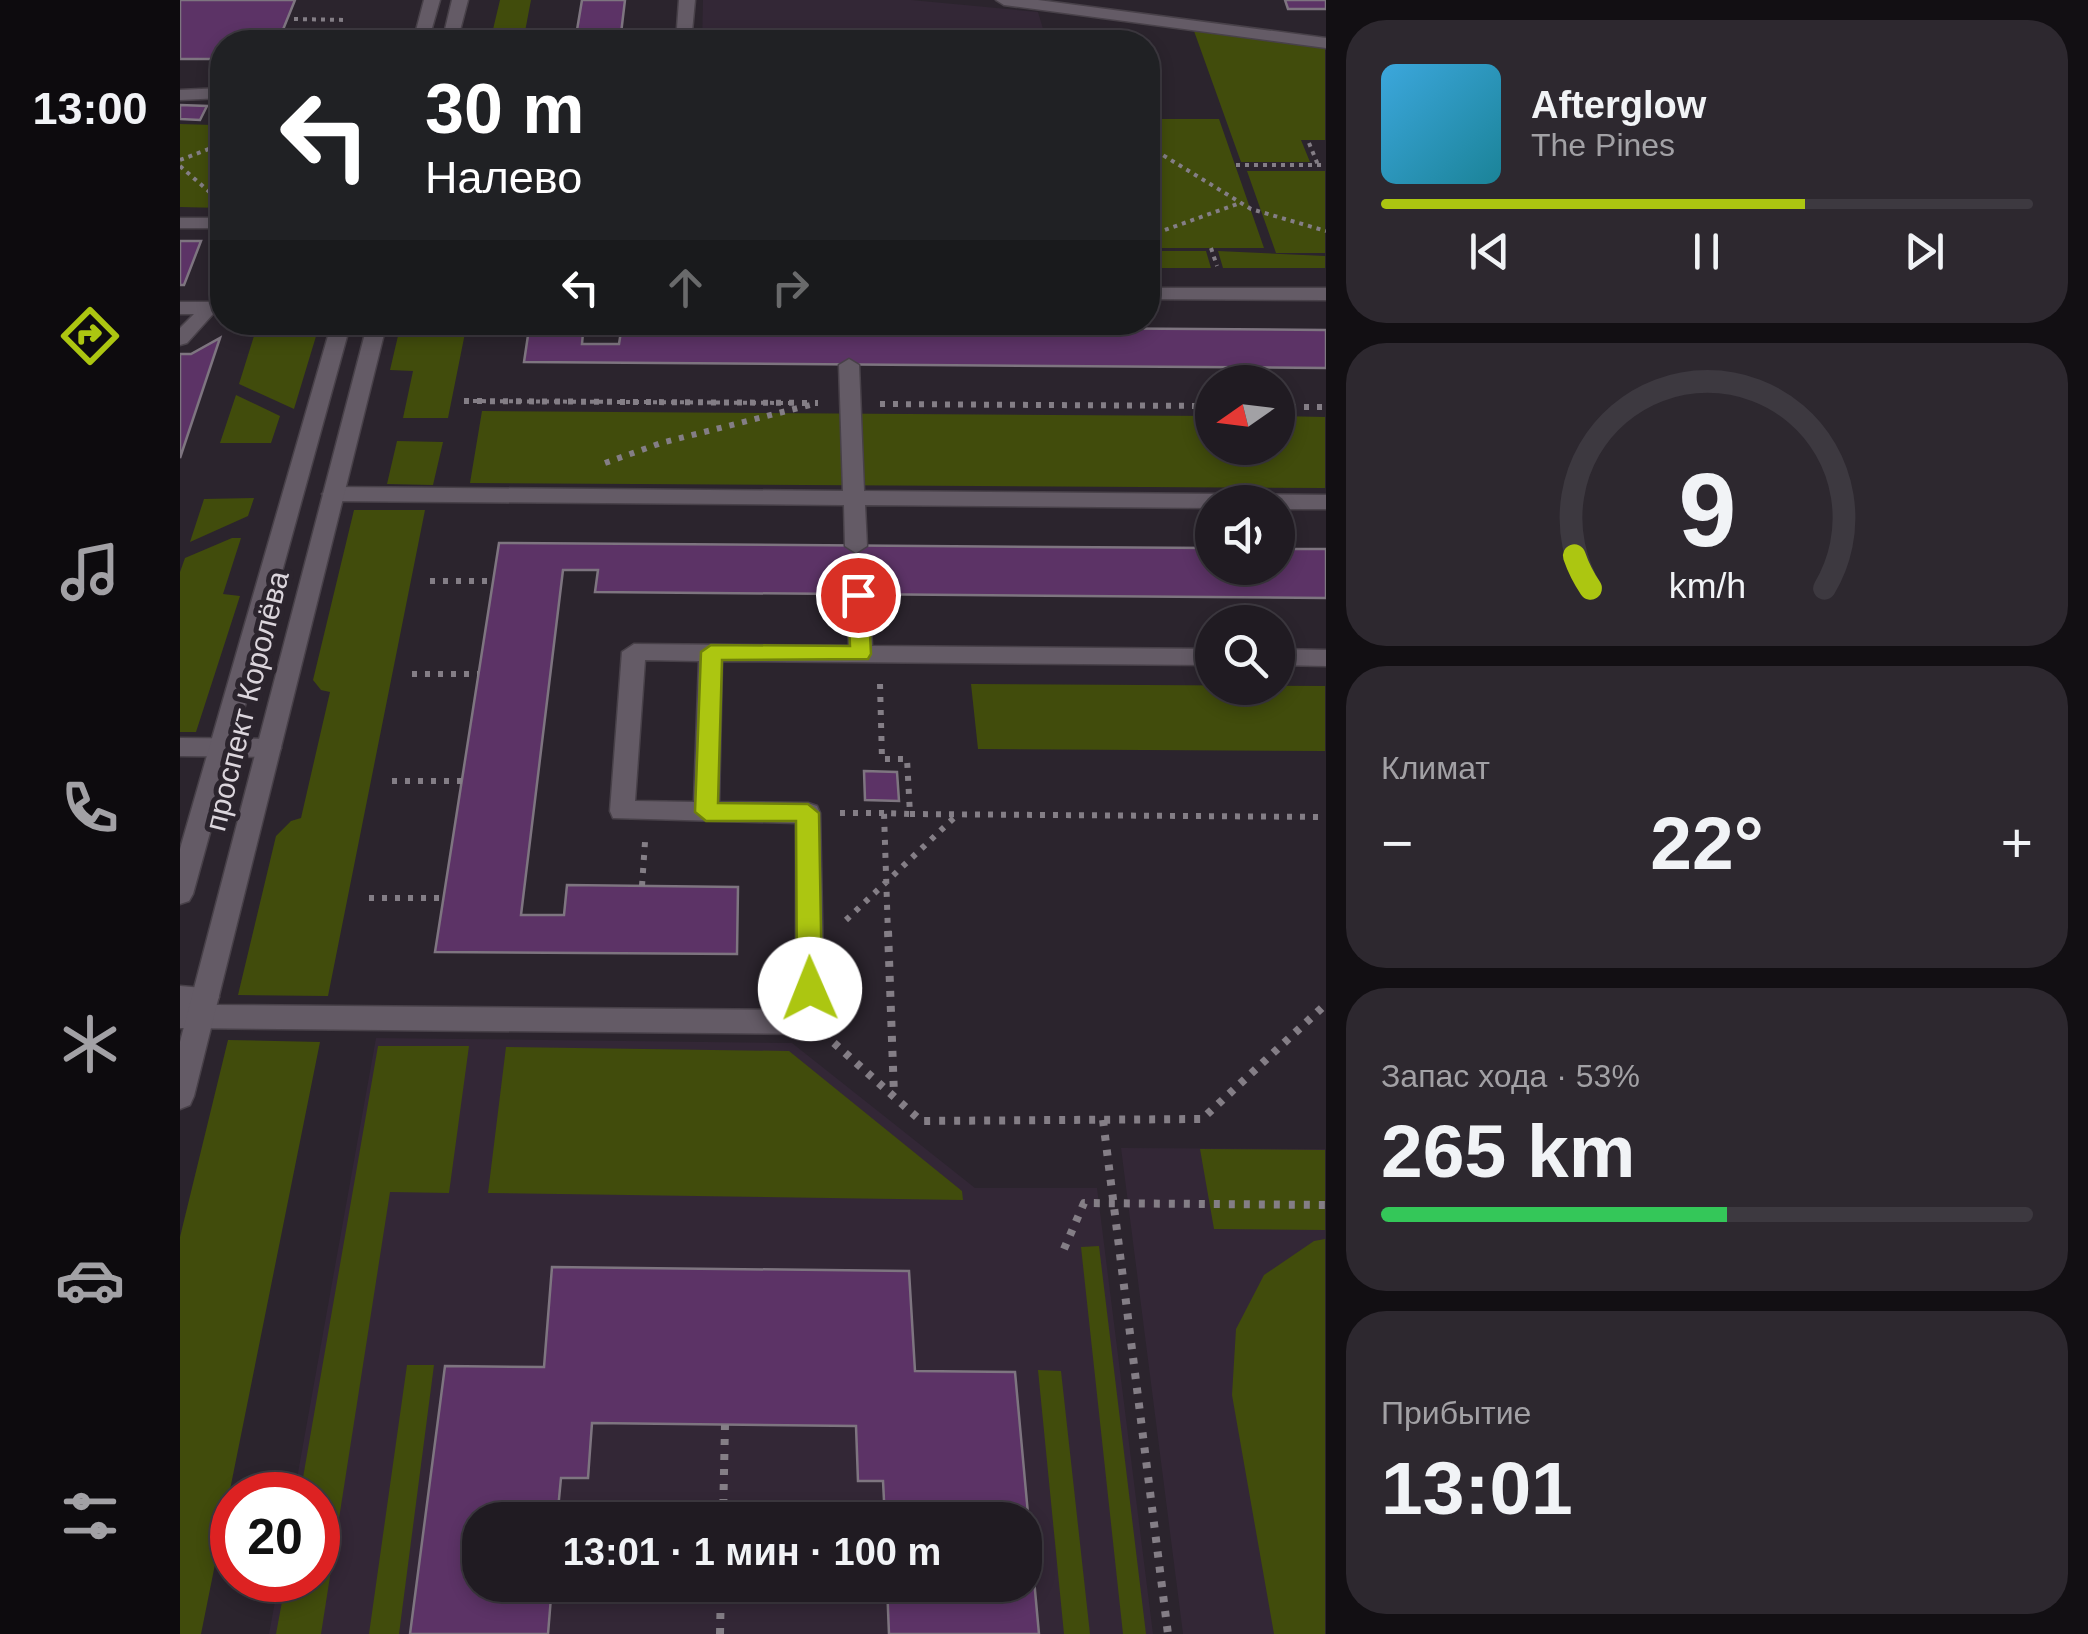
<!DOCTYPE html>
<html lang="ru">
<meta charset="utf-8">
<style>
:root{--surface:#201b22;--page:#2d282f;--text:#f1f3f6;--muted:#a2a1a5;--line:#3d3940;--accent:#acc611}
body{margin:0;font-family:Arial,sans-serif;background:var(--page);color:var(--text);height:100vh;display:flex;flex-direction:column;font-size:38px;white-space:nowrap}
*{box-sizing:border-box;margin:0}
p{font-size:32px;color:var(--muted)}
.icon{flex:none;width:55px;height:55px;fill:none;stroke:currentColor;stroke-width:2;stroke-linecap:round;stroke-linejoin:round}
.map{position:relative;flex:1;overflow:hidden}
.sheet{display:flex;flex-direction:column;gap:20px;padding:20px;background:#120f13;width:762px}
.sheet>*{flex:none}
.banner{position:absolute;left:30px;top:30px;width:950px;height:305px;border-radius:40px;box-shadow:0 5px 15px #0003,0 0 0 2px var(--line);background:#202124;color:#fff;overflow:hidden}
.needle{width:65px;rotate:256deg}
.buttons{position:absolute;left:1015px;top:365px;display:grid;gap:20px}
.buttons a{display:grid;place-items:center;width:100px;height:100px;border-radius:50%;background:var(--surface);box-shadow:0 5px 15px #0003,0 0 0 2px var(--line);font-size:50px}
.speed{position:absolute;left:30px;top:1472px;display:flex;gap:20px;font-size:50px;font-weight:700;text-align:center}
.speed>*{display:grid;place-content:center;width:130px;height:130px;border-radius:50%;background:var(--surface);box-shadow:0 5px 15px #0003,0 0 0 2px var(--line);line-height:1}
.speed .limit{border:15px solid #d22;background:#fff;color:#111}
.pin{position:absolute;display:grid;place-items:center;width:85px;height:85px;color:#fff;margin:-42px;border:5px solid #fff;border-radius:50%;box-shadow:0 2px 10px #0007}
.me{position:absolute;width:110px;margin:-55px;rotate:359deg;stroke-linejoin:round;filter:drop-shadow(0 0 8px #0008)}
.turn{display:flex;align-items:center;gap:35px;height:210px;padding:0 50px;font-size:45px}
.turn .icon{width:130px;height:130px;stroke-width:2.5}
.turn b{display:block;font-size:70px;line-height:85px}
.lanes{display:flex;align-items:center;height:95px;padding:0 50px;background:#0003;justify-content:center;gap:50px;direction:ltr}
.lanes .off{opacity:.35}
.big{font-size:75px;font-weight:700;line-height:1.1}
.sheet .card{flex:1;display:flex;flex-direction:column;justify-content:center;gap:15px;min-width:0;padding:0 35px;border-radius:40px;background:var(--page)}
.sheet .dial{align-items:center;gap:0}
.dial svg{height:260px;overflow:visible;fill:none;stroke:var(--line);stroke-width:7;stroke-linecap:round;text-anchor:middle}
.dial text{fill:var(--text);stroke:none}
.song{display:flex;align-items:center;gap:30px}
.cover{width:120px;height:120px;border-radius:15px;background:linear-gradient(135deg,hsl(200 70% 55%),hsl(190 70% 35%))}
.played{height:10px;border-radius:5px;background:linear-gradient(90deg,var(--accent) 65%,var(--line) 65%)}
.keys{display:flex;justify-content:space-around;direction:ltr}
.heat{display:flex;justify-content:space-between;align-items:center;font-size:55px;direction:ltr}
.charge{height:15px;border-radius:8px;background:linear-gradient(90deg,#34c759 53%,var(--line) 0)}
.trip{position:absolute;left:282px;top:1502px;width:580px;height:100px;border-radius:40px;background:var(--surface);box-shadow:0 5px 15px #0003,0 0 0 2px var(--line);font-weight:700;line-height:100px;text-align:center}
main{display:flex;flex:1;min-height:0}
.tabs{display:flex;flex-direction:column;width:180px;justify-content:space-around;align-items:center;background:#0d0b0e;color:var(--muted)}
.tabs .icon{width:70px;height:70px}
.tabs .on{color:var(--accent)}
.tabs b{font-size:45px;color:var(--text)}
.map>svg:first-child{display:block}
.built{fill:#332736;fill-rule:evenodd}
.green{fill:#414c0c}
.building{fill:#5c3366;stroke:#7e7580;stroke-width:2.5}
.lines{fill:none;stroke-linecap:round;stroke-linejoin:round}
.lane-casing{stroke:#484149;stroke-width:3}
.secondary-casing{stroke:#484149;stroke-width:3}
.path-far2{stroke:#847e86;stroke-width:4;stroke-dasharray:4 5;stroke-linecap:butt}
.path-far1{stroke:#847e86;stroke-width:6;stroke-dasharray:5 8;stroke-linecap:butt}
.path{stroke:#847e86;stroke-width:8;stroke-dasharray:6 9;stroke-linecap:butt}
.lane{fill:#645b66;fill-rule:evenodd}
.secondary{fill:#645b66;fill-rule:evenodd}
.route{fill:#acc611;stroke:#70810b;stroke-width:2.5}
.labels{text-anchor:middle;stroke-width:10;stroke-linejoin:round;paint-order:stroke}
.street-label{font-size:30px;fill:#dbd5dc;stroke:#2b242d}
</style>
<main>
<nav class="tabs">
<b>13:00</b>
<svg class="icon on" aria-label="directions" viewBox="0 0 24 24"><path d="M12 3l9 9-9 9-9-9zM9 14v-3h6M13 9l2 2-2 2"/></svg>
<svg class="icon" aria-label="music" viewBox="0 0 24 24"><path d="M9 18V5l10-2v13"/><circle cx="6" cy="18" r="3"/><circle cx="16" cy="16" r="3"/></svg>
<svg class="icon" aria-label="phone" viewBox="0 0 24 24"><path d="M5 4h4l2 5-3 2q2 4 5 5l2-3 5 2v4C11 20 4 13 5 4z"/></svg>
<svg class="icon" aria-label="climate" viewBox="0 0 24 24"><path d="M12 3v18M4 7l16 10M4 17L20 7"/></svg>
<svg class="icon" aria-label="car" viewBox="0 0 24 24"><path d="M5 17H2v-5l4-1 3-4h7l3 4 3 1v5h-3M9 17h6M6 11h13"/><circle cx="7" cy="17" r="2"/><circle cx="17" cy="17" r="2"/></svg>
<svg class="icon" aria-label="filters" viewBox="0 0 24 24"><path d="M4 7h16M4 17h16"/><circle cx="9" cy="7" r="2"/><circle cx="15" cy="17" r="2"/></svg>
</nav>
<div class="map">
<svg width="1146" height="1634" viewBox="0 0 1146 1634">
<rect width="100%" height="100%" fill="#2b242d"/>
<path class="built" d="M523,0H731L858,12L867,42H522Z
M196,1038L612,1043L795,1188H917L973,1634H89L99,1580H138V1495H114ZM300,1520H845V1585H300Z
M941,1148L1145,1149V1634H1003Z"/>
<path class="green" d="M320,0H351L343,42H310Z
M1014,31L1145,48V140H1121L1130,162H1061Z
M42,106V208L0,207V124L33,125Z
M968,119H1039L1084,248H968Z
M1067,171H1145V253H1096Z
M968,251H1026L1031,268H968Z
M1038,251L1145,256V268H1043Z
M78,323H140L114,409L59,384Z
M221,323H287L268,418H223L233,371L210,370Z
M56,395L100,416L91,443H40Z
M302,411L1032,416V448H1098V416L1145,417V488L290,483Z
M217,441L263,442L253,485L207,484Z
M74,498L68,516L10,542L24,499Z
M174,510H245L148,996L58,995L96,836L111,821L121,818L150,692L141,690L133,680Z
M52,538H61L43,594L60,596L16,732H0V572L5,558Z
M791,684L1145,686V751L798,749Z
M48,1040L140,1042L21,1634H0V1237Z
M198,1046H289L269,1193L210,1192L141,1634H96L106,1580H138V1495H120Z
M326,1047L609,1051L782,1191L783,1200L308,1193Z
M1020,1149L1145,1150V1230L1034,1229Z
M1145,1239V1634H1094L1052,1395L1056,1329L1084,1275L1134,1241Z
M919,1246L966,1634H943L901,1247Z
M227,1365H254L219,1634H189Z
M858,1370L881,1371L910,1634H884Z"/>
<path class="building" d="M0,0H115L98,42H42V59H0Z
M402,0H445L440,42H395Z
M1105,0H1146V9H1108Z
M0,105L27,106L20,120L0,119Z
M0,241H21L4,285H0Z
M350,322H404L402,344H439L442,325L1146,330V368L344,362Z
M40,338L0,458V354H11Z
M319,543L1032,548V568H1098V549H1146V598L415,592L418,570H383L341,915H384L387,885L558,887L557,954L255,952Z
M684,771L717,772L719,801L685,800Z
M372,1267L729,1271L735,1371L835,1372L859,1634H709L707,1585H845V1520H705L703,1481H678L676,1426L412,1423L408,1478H381L377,1520H300V1585H372L368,1634H230L265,1366L364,1367Z"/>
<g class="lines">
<g class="lane-casing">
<path id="lane" d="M499,0H515L511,42H496Z
M816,0H858L1146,38V48L824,5Z
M42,88V98L0,100V90Z
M0,218H42V228H0Z
M1146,288V300L968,299V288Z
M0,302H42V314H33L7,343L0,345V328L14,314H0Z
M657,322H677V327L667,333L660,331Z
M669,359L679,365L684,491L1146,495V509H1098V502H1032V508L685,505L687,546L676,553L665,546L664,505L153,501L142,494L153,487L663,491L659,365Z
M678,587L689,595L692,646L1032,649V665L542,661L539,802L628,803L637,806L640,813L644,1022L640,1030L630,1034L0,1028V986L35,989L39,997L35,1005L616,1010V823L433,818L430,811L442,652L454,644L669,646L667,595ZM465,660L519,661L514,802L455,801Z
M1098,649L1146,650V666L1098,665Z
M0,738L89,739L98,742L101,748L98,754L89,757L0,756Z"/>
</g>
<g class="secondary-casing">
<path id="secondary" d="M244,0H260L248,42H233Z
M272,0H288L277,42H262Z
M152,322H171L13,894L9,901L0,904V849Z
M188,322H207L14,1096L10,1105L0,1109V1042Z"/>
</g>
<path class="path-far2" d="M114,19L166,20
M1129,143L1138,165
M968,146L1071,209L1146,231
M0,160L42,144
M1056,165H1146
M0,166L34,196
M968,236L1060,203
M1031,248L1037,266
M284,401L613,403"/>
<path class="path-far1" d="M284,401L638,403
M700,404L1032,406
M1098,407H1146
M425,463L481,443L630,405
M250,581H313
M232,674H298
M700,684L702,759H727L730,814L704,813L708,934
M212,781H282
M660,813H704
M730,814L1146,817
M462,886L465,842
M189,898H263
M666,920L777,815"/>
<path class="path" d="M708,931L714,1095
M654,1043L741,1121L1022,1119L1146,1004
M923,1120L988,1634
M884,1249L904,1203L1146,1205
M543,1520L545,1425
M540,1634L541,1585"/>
<use href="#lane" class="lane"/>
<use href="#secondary" class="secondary"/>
</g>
<path class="route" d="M678,588L688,595L691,654L688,659L542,660L538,803L628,804L639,813L642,989L638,997L630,1000L621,997L617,989L616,821H526L515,812L521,652L531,645L670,646L668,595Z"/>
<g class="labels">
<g class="street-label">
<text transform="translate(67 701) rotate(-76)" y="10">проспект Королёва</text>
</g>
</g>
</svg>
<div class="buttons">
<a><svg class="needle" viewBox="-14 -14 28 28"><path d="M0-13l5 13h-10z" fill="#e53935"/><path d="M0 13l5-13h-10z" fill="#a2a1a5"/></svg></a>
<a><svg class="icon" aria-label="sound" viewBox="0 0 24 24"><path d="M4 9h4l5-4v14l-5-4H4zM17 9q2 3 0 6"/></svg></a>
<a><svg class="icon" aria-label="search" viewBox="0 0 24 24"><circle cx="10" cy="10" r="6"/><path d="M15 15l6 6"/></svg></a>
</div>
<div class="speed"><div class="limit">20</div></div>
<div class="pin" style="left:678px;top:595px;background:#d93025"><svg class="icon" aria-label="arrive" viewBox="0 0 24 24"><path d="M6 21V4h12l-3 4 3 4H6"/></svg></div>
<svg class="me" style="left:630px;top:989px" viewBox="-20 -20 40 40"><circle r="19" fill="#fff"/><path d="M0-13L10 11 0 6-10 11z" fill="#acc611"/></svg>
<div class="trip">13:01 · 1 мин · 100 m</div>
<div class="banner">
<div class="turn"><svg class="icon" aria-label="left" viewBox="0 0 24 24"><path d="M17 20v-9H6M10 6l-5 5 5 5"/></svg><div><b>30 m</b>Налево</div></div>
<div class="lanes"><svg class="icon" aria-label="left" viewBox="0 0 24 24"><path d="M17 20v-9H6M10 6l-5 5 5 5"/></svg><svg class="icon off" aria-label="ahead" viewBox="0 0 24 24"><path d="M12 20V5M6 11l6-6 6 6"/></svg><svg class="icon off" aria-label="right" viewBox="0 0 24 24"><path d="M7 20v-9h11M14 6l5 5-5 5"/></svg></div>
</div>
</div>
<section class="sheet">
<div class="card">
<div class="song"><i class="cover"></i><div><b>Afterglow</b><p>The Pines</p></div></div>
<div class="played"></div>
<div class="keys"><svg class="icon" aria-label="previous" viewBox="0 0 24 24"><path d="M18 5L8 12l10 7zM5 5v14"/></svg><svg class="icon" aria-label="pause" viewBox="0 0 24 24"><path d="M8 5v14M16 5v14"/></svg><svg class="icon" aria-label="next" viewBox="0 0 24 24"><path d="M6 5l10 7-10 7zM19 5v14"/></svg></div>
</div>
<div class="card dial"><svg viewBox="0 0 100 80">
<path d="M14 69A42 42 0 1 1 86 69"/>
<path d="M14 69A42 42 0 0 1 9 59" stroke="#acc611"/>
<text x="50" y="56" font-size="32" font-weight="700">9</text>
<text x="50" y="72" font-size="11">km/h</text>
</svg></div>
<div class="card"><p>Климат</p>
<div class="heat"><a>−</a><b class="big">22°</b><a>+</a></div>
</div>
<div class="card"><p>Запас хода · 53%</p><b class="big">265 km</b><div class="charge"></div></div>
<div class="card"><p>Прибытие</p><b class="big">13:01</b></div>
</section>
</main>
